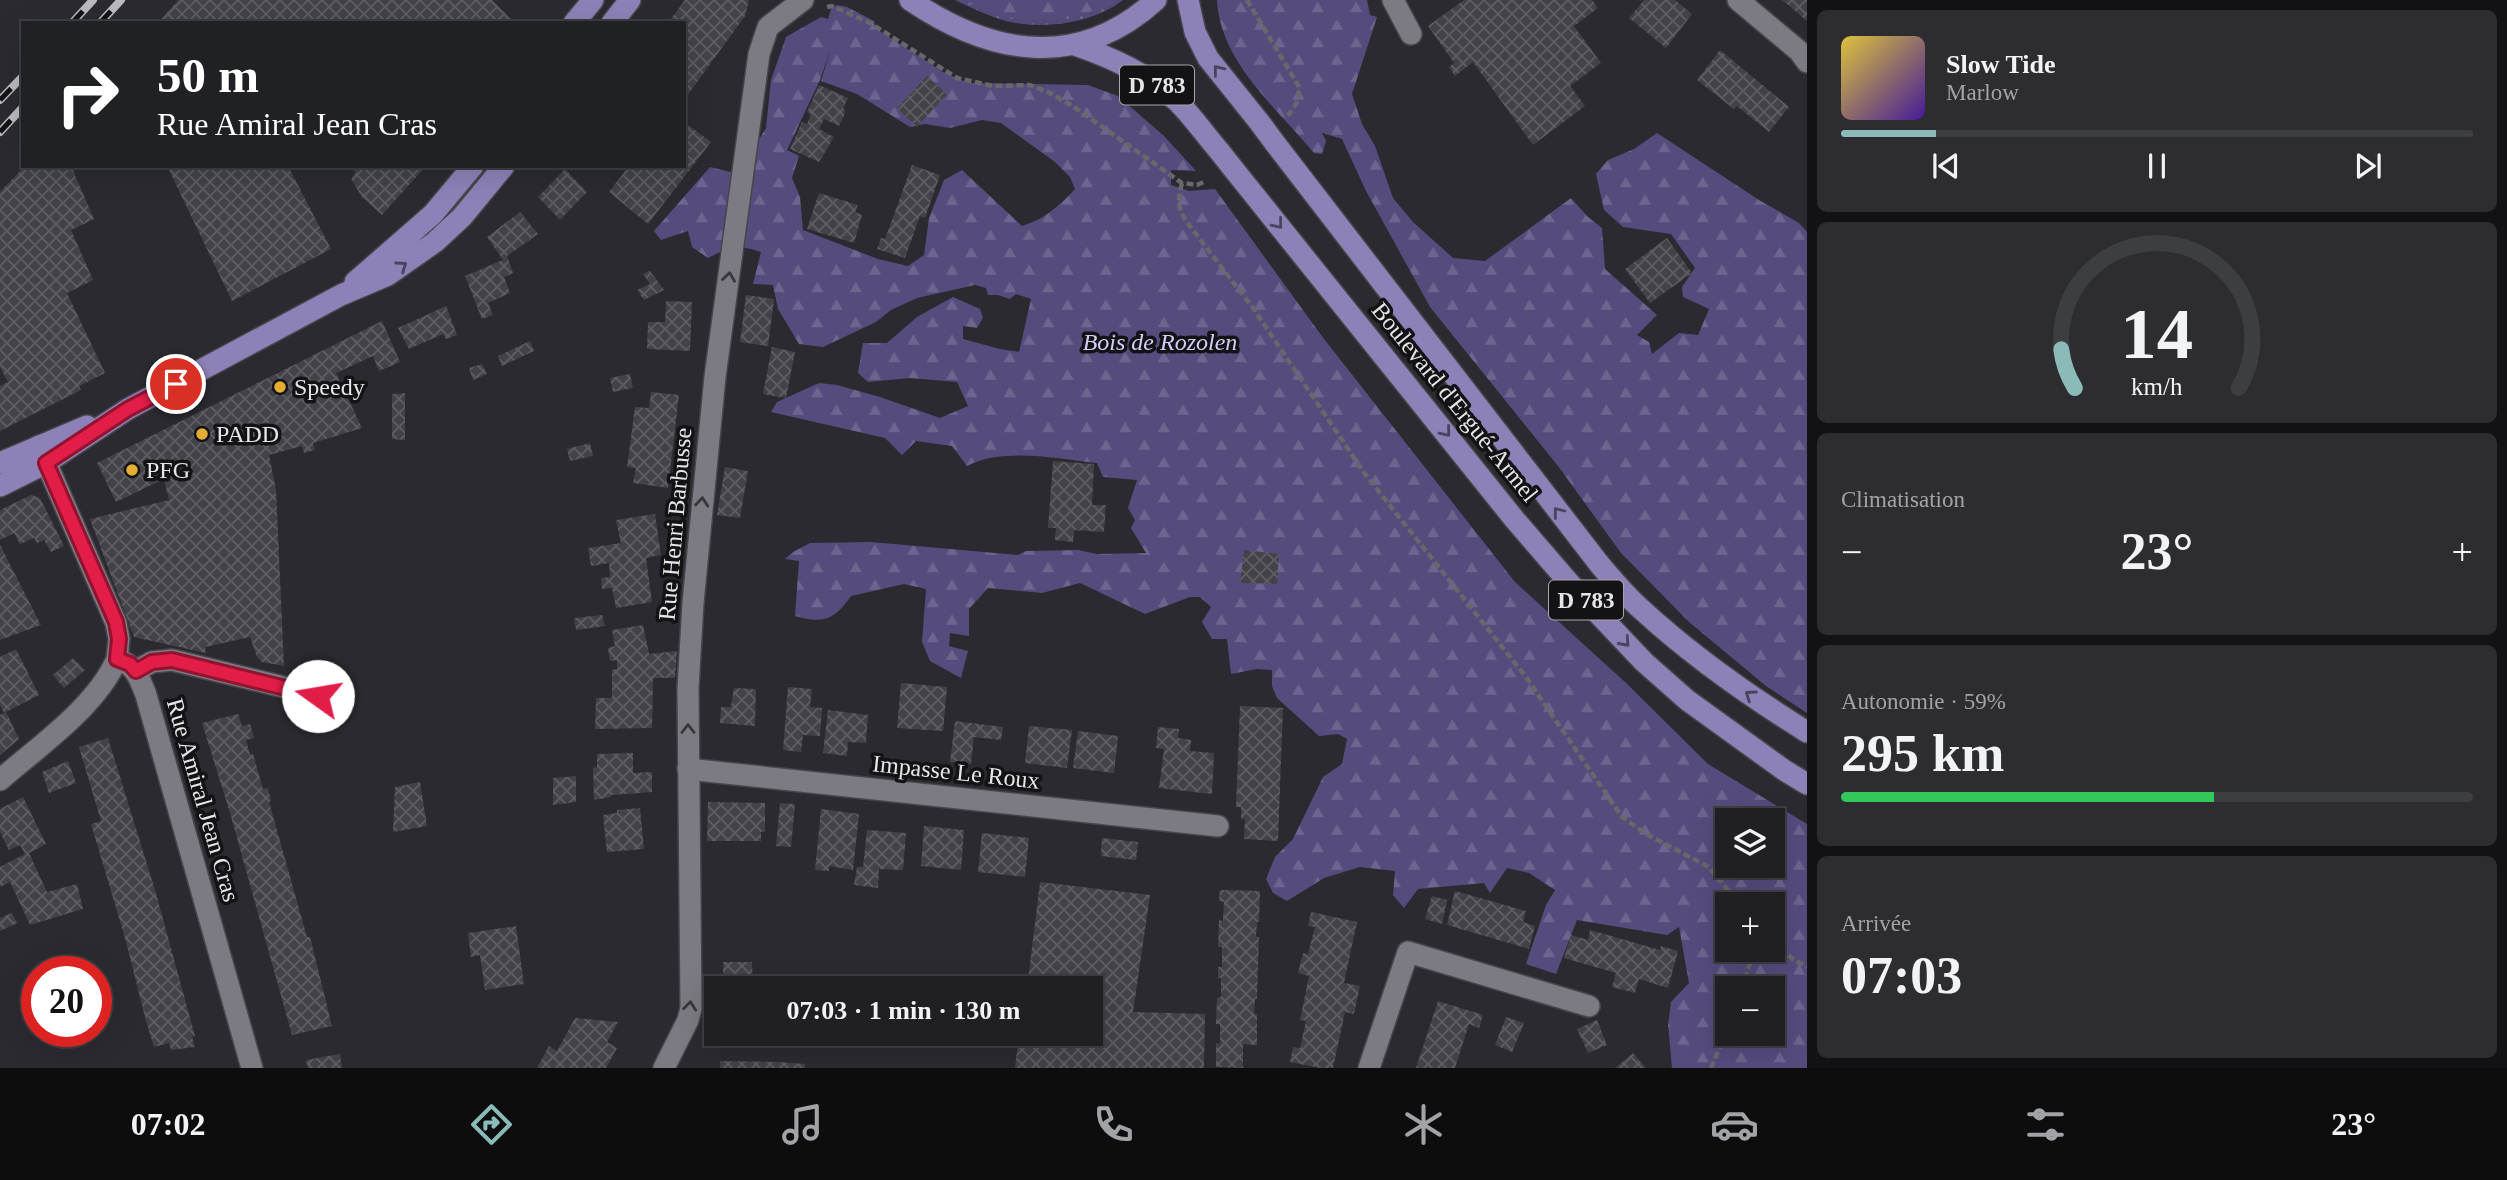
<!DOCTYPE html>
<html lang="fr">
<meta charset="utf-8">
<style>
:root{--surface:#202024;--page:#2d2d31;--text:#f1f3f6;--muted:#a2a3a6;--line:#3d3e41;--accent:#8bbbb9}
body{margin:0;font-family:Georgia,serif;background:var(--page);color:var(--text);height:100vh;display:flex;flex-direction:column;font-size:26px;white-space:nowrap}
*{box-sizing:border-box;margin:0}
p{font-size:23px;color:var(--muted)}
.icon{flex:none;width:38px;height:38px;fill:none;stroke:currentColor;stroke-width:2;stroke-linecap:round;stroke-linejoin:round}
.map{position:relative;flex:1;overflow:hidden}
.details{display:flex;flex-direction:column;gap:10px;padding:10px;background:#121214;width:700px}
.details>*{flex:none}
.banner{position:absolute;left:21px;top:21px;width:665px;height:147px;border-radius:0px;box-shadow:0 7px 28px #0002,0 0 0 2px var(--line);background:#202124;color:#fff;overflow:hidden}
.tools{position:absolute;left:1715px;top:808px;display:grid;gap:14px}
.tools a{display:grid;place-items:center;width:70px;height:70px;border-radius:0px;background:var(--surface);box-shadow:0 7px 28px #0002,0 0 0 2px var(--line);font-size:35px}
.speed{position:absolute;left:21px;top:956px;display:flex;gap:14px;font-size:35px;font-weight:700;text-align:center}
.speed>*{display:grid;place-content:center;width:91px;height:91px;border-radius:50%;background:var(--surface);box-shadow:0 7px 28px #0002,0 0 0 2px var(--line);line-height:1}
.speed .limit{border:10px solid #d22;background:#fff;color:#111}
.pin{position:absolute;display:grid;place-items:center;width:60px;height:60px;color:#fff;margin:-30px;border:4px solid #fff;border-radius:50%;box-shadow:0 2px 7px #0007}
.me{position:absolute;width:77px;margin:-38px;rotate:283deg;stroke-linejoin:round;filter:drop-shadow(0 0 5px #0008)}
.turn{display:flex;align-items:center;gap:24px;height:147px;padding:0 21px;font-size:32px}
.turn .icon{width:91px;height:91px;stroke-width:2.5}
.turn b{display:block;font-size:49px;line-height:60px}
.big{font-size:52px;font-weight:600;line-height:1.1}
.details .widget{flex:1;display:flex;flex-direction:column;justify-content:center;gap:10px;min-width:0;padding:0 24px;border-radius:10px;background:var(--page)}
.details .dial{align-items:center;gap:0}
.dial svg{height:182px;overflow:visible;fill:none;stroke:var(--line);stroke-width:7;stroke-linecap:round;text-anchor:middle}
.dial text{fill:var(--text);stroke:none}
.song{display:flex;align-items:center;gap:21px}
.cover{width:84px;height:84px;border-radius:10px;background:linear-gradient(135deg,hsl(50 70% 55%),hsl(260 70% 35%))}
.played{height:7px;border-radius:4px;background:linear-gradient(90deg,var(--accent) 15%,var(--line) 15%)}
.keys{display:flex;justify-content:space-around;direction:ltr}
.heat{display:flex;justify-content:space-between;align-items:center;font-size:38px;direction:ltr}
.charge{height:10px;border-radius:5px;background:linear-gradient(90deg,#34c759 59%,var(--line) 0)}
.trip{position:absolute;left:704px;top:976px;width:399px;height:70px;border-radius:0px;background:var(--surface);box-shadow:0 7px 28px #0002,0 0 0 2px var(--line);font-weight:600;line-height:70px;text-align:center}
.dock{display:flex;height:112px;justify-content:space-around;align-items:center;background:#0d0d0e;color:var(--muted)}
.dock .icon{width:49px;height:49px}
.dock .on{color:var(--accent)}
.dock b{font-size:32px;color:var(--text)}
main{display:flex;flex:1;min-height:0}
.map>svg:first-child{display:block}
.grass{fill:url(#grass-dots)}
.forest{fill:url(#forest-firs);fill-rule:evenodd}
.building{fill:url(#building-cross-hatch)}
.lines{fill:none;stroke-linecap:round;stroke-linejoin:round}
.minor-casing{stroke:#46454a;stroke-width:24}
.major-casing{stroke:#46454a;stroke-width:24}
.path{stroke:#68676c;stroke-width:4.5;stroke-dasharray:7 3.5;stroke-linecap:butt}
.minor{stroke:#7c7a82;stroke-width:21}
.major{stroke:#8d81b7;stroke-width:21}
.rail-casing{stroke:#bab9be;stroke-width:8}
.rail{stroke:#131315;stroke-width:5;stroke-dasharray:16;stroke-linecap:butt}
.major-bridge-casing{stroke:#46454a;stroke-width:24;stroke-linecap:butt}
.major-bridge{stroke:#8d81b7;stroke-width:21}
.oneway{stroke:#4a445e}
.oneway2{stroke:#38373b}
.route-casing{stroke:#92132f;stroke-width:18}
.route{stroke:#e11d48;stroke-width:12}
.poi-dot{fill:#e4ae35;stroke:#131315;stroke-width:2.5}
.labels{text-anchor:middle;stroke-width:7;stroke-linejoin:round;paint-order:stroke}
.shield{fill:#131315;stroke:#a7a6a9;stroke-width:2}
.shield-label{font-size:23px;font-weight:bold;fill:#e6e5e9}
.park-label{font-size:24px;font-style:italic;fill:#d6cdfd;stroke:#131315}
.poi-label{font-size:24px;fill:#e6e5e9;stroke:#131315;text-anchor:start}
.street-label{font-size:24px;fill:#e6e5e9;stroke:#131315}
</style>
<main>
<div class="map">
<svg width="1807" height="1068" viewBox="0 0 1807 1068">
<defs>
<pattern id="grass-dots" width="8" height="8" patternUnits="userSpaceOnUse" patternTransform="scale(1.75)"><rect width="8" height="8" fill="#544a79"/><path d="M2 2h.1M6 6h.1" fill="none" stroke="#6d648c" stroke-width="1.8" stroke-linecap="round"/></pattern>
<pattern id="forest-firs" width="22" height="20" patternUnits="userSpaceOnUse" patternTransform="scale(1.75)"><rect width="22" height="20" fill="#564b7d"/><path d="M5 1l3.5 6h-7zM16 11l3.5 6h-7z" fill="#6e658f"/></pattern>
<pattern id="building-cross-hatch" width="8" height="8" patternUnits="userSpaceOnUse" patternTransform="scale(1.75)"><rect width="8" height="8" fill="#434248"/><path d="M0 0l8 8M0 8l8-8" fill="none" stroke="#5e5d62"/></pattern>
</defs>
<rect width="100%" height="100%" fill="#2b2a30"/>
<path class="grass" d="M955,0H1123C1092,24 1043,30 1006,21C988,16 972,8 955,0Z"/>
<path class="forest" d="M963,0H1120C1105,9 1090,12 1074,15C1029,24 1004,20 963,0Z
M1217,0H1367L1370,15L1377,17L1352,94L1362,124L1375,146L1393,198L1413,222L1453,258L1485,261L1571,198L1587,216L1602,228L1605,269L1657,315L1637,335L1649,342L1652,354L1679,333L1698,335L1709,309L1683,297L1682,287L1695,268L1671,234L1623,227L1604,210L1596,174L1608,160L1634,149L1657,133L1759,200L1799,223L1807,232V713L1766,686L1689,622L1621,553L1558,466L1430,307L1366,191L1342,139L1322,133L1326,141L1322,154L1314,153C1277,108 1220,62 1217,0Z
M837,5L847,7L874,21L875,28L943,72L968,83L1088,85L1118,96L1164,136L1196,171L1171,170V185L1189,191L1215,189L1324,339L1515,582L1625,682L1708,764L1807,824V1068H1672L1668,1025L1671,1002L1689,983L1679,927L1667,935L1577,920L1556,974L1526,964L1546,905L1555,890L1529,873L1507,868L1490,893L1484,883L1418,889L1404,908L1393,895L1395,871L1360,867L1324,878L1287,901L1273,893L1266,879L1275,857L1293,839L1323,777L1342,764L1347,739L1338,734L1319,736L1277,698L1272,686V670L1257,669L1231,674L1227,639H1212L1202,622L1211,607L1200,597H1190L1145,614L1080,583L1042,593L988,588L969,609V636L950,633L949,646L968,651L961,678L930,661L922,642L926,589L904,584L851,596C835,620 822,624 795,616L799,561L785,559L793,552L810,543L871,542L1018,555L1026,551L1078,550L1097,554L1146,553L1131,528L1135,520L1128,508L1137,480L1103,477L1097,463C1056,459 1005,447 967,466L952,446L916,441L902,455L885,438L771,412L777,402L819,383L837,385L880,397L940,418L968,406L957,382L910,378L868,382L858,373L863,343H887L917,317L953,297L980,309L983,318L977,328L963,326V339L1000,349L1019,352L1031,299L1016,294L1010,299L998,295H988L986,288L975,285L917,298L891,310L876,322L823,347L799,344L778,309L773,285L753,284L761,252C737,244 731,246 708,258L692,247L688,231L661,240L654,231L710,167L738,174L766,128L771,80L786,37L821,17L828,19L831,9ZM831,48L821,81L857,94L910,127L925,124L950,128L982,120L1001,123L1055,162L1070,177L1075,189C1059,206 1045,219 1022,226L962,170L944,180L929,218L924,255L908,266L878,259L803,230L800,197L792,178L799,156L787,150L820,80ZM1727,821H1773V866H1727ZM1727,905H1773V950H1727ZM1727,989H1773V1034H1727Z"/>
<path class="building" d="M178,0H492L515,23H158Z
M685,0H749L745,16L684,100V23H668Z
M1464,0H1592L1598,8L1574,26L1601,63L1570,86L1585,106L1533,145L1473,62L1455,76L1449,67L1454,63L1428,26Z
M1644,0H1675L1692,14L1666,48L1629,18Z
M1781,0H1807V21L1787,4Z
M1720,50L1789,107L1769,132L1737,106L1734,109L1697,80Z
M927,76L947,94L917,127L897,108Z
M819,85L848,98L843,109L845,110L844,116L839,126L824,119L819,129L834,137L819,162L790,149L802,122L807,124L811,114L807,112Z
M684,122L711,142L648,224L609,192L629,166H684Z
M912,165L940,175L925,218L920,216L905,258L877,249L881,238L885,239Z
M25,166H71L94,219L71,230L93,280L67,293L105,373L79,386L81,390L0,431V386L8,382L0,367V192Z
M167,166H288L331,249L232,301Z
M350,166H426L382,215L362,197L351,179L356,172Z
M565,169L587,192L560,220L538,197Z
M819,193L858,205L855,212L862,215L854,243L807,229Z
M520,212L538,234L507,256L513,273L504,277L510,293L488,303L493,315L482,319L465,276L503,260L487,237Z
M1667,238L1692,273L1650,303L1625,269Z
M650,271L664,290L644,300L637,290L650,284L643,274Z
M746,295L774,299L768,346L740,342Z
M666,301L692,302L690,351L647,349L648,322H665Z
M446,306L457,335L446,339L443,334L409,349L398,328Z
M382,321L400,362L379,371L373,356L336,373L362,428L313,443L315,450L304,453L302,446L269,455L276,490L284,666L262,662L257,657L250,637L205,647L206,653L134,637L90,519L169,500L164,479L116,502L97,463Z
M530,341L534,351L502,366L498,356Z
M772,347L795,352L786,398L763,394Z
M482,364L487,374L473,380L469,368Z
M630,374L633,388L613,392L610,378Z
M651,392L679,395L668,488L633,483L636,468L627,467L635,407L649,408Z
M405,393V440L392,439V394Z
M590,443L593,456L570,461L567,449Z
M1053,461L1094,464L1092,505H1106L1104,532L1074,530L1073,542L1055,540L1056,528H1048Z
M725,467L748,471L740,518L717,515Z
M31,495L40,498L64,546L51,552L44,540L37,543L34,538L20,544L14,533L0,540V510Z
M655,514L661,555L646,558L652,602L616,608L612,588L602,589L601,578L610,577L609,563L591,566L588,548L621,543L616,520Z
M0,545L41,625L0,640Z
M1244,550L1279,554L1277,584L1240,583Z
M602,615L605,626L576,630L574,618Z
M643,625L649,654L677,651L675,678H653L652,728L595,729L596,698H612V670L617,669V660L610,661L608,648L615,646L612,630Z
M16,649L39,695L6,712L19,739L0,755V715L4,713L0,705V657Z
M73,658L85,670L64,688L53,675Z
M901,683L947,687L943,731L897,728Z
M788,687L812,689L810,707L822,708L820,736L803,735L801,752L783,750Z
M734,688L756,689L755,726L720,723L721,707H731Z
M1240,706L1283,708L1278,841L1244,839L1245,819H1241V807H1236Z
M828,710L868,715L866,743L848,742L847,756L823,753Z
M238,714L242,726L250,724L254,738L246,740L250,755L253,754L263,789L268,788L271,801L269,802L307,937H310L332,1026L292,1035L230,813L202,723Z
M955,721L1003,727L1001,740L974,737L971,764L950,762Z
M1029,726L1072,730L1067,768L1025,763Z
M1158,727L1179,729L1178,738L1191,740L1190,751L1214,753L1212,794L1159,788L1164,749L1156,748Z
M1078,731L1118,736L1114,773L1073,768Z
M108,738L155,890L195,1036L192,1037L195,1047L171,1050L169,1043L154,1047L146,1021L125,938L91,824L101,821L79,747Z
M633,753V773L652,772V792L611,795V797L594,800L593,768L597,767V754Z
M68,761L76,783L49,793L42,772Z
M576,776V802L553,805V778Z
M420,782L427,826L393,832L395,787Z
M23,797L46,844L29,853L47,892L77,884L83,909L30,925L10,882L0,887V867L25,854L20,845L9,850L0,832V809Z
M708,802L765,803V831L761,832V841H707Z
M780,803L795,804L791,847L776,846Z
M640,808L644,849L607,852L603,815L617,813V810Z
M821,809L859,814L853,870L829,866V871L815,870Z
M924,826L964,830L961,870L921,866Z
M867,830L906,833L903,870L879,869L878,888L854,885L857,867H863Z
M982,833L1029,838L1025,877L978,872Z
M1102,838L1138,842L1136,860L1101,856Z
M1040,882L1150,895L1133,1012L1205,1014L1204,1068H1015L1019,1034H1090V989H1027Z
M1220,890L1260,891L1259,922H1257L1256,937H1259L1257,999H1255L1254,1014H1257V1045L1243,1044V1068L1216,1067V1043L1220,1044V1024H1216L1217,998L1221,997V978H1218V967H1222V947H1218L1219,920L1223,921L1224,902L1219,901Z
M1455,891L1526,911L1523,922L1535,926L1529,949L1447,925Z
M1432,896L1447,900L1442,924L1425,919Z
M1311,912L1357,922L1344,983L1360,986L1354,1014L1345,1012L1333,1068H1320L1290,1062L1293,1047L1300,1048L1306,1021L1300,1020L1309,976L1298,973L1303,953L1308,954L1315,927L1308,926Z
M12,913L17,923L0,931V918Z
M516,926L524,984L485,990L480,955L471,957L468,933Z
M1590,930L1660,950L1661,946L1678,951L1668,988L1639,979L1635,993L1612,987L1616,973L1564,958L1571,935L1588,940Z
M723,962H752L753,989H723Z
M1438,1001L1483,1015L1479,1028L1469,1024L1455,1068H1416Z
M1506,1017L1524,1023L1512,1052L1495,1045Z
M575,1018L618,1022L607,1042L617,1048L606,1068H537L549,1046L557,1051Z
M1597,1020L1607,1045L1588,1053L1577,1029Z
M724,1034H754L755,1046H724Z
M1633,1053L1646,1068H1615Z
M340,1054L342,1068H308L306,1060Z
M720,1061L779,1062L805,1064V1068H720Z"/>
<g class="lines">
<g class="minor-casing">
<path id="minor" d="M1393,0L1411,34
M1738,0L1799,51L1807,62
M39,446L116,623L119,639L117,659C135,664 140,679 146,695L252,1068
M136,671L152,662L172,660L342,701
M688,769L1218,826
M0,780C39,746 96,707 117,659
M664,1068L688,1020L691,1008L688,688L693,603L715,377L759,54L768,27L803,0
M1369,1068L1408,952L1589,1006"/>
</g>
<g class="major-casing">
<path id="major" d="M910,0C991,55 1078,71 1156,0
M1188,0L1195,32L1208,58L1260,123
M574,23L593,0
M612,23L630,0
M1075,45C1113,58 1148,74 1178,102C1193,117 1206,136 1220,152
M1274,142L1600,565C1613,580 1626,596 1641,609C1692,656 1749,696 1807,732
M1235,171L1515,520L1572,586L1644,662L1687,700L1784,770L1807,784
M355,282L433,214L473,166
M0,463L87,426
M0,486L46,463L128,409L341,295L388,275L435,242L462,217L504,166"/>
</g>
<path class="path" d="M1247,0L1298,85C1301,98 1295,108 1286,117
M827,7L832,6L870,23L957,78L993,86L1030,85L1050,93L1074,107L1182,183L1197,185L1206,181
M1182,183C1178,199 1177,207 1186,221L1253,308L1365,474L1526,677L1622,817L1648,835L1709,867L1740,905
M1773,941L1794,960L1807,967
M1742,989L1754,950
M1711,1068L1727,1030"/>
<use href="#minor" class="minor"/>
<use href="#major" class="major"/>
<g class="rail-casing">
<path id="rail" d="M72,23L93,0
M100,23L121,0
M0,100L23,76
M0,132L23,107"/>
</g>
<use href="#rail" class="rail"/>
<g class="major-bridge-casing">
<path id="major-bridge" d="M1260,123L1274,142
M1220,152L1235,171"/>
</g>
<use href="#major-bridge" class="major-bridge"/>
</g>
<defs><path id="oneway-chevron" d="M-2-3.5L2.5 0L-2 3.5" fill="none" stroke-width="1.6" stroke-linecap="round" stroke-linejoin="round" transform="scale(1.75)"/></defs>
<g class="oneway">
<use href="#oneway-chevron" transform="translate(1218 70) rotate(-129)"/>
<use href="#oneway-chevron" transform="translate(1278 224) rotate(51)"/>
<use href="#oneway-chevron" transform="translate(402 266) rotate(-35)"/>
<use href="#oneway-chevron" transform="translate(1446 432) rotate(51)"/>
<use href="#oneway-chevron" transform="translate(1558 512) rotate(-128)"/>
<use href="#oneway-chevron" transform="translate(1625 642) rotate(48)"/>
<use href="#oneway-chevron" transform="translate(1750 695) rotate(-145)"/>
</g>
<g class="oneway2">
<use href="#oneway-chevron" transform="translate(729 277) rotate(-82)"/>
<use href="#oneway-chevron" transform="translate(702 502) rotate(-85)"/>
<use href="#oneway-chevron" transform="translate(688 729) rotate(-90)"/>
<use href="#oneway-chevron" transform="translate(690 1006) rotate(-84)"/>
</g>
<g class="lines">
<g class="route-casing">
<path id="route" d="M176,384L128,409L46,463L116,622L119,639L117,659L130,664L136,671L152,662L172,660L318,696"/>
</g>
<use href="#route" class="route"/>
</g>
<g class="poi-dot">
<circle cx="280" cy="387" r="7"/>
<circle cx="202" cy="434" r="7"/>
<circle cx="132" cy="470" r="7"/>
</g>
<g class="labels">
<g class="shield">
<rect x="1120" y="65.5" width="74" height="39" rx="5"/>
<rect x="1549" y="580.5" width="74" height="39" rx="5"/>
</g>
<g class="shield-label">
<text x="1157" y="93">D 783</text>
<text x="1586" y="608">D 783</text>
</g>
<g class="park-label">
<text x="1160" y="350">Bois de Rozolen</text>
</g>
<g class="poi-label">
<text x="294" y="395">Speedy</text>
<text x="216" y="442">PADD</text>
<text x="146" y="478">PFG</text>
</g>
<g class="street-label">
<text transform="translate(1455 402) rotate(51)" y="8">Boulevard d'Ergué-Armel</text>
<text transform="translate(675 524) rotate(-85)" y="8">Rue Henri Barbusse</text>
<text transform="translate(956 772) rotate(6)" y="8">Impasse Le Roux</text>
<text transform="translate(203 800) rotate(74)" y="8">Rue Amiral Jean Cras</text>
</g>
</g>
</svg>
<div class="tools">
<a><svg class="icon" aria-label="layers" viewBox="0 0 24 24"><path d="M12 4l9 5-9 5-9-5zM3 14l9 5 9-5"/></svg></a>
<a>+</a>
<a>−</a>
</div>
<div class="speed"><div class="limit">20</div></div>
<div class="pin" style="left:176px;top:384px;background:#d93025"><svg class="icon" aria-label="arrive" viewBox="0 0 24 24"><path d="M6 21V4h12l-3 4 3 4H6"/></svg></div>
<svg class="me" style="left:318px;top:696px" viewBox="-20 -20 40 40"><circle r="19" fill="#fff"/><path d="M0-13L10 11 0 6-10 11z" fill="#e11d48"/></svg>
<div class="trip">07:03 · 1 min · 130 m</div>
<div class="banner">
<div class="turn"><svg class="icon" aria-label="right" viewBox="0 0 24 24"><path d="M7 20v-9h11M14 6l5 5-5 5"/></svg><div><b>50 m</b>Rue Amiral Jean Cras</div></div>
</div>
</div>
<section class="details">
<div class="widget">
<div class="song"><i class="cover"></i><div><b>Slow Tide</b><p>Marlow</p></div></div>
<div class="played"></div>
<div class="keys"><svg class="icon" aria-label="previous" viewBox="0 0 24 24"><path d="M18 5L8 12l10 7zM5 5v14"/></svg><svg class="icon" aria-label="pause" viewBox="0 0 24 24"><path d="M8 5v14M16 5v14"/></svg><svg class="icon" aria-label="next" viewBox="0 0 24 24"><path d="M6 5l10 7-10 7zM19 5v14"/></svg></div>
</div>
<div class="widget dial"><svg viewBox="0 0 100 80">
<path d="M14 69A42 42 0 1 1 86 69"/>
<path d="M14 69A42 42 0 0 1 8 52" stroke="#8bbbb9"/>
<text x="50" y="56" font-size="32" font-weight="700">14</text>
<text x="50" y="72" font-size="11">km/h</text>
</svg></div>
<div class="widget"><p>Climatisation</p>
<div class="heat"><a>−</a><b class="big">23°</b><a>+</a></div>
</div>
<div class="widget"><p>Autonomie · 59%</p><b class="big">295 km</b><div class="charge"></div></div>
<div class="widget"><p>Arrivée</p><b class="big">07:03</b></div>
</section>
</main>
<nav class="dock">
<b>07:02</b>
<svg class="icon on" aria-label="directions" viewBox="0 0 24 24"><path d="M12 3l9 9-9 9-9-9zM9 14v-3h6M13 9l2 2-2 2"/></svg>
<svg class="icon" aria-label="music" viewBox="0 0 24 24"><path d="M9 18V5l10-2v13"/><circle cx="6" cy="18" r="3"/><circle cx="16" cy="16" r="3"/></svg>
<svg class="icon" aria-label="phone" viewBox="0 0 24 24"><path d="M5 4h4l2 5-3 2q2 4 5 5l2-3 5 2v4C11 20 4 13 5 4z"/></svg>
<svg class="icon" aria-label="climate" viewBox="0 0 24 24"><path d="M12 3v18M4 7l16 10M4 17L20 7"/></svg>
<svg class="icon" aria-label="car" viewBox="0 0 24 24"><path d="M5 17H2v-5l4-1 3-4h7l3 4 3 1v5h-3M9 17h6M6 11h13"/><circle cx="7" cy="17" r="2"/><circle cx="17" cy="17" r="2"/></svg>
<svg class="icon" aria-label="filters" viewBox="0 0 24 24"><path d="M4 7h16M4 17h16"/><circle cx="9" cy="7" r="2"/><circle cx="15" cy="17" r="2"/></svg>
<b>23°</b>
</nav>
